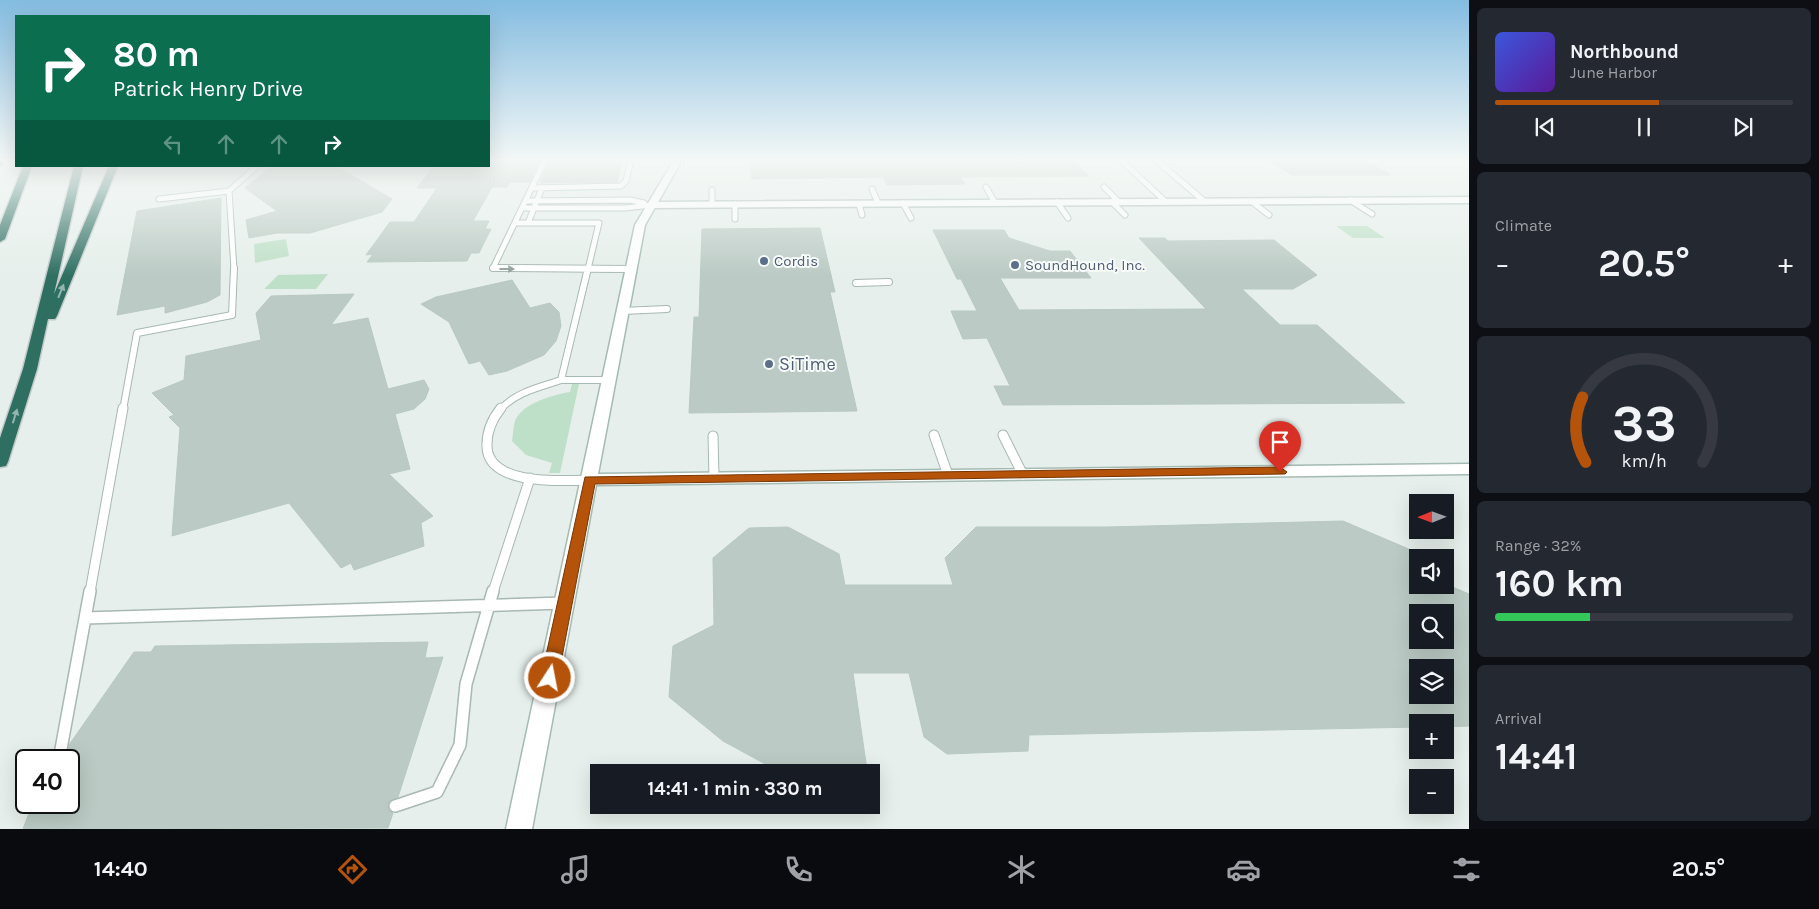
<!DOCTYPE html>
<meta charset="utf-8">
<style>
:root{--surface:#171b24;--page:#242831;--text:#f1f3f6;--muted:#9ea1a6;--line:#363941;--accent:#b45309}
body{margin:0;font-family:Karla,sans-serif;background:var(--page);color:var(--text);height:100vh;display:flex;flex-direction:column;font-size:19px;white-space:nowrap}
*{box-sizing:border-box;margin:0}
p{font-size:16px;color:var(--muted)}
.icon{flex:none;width:28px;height:28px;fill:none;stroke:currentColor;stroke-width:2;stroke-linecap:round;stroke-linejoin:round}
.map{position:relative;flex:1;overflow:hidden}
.sheet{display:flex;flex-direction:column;gap:8px;padding:8px;background:#0d0f14;width:350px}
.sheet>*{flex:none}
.top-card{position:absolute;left:15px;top:15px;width:475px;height:152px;border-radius:0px;box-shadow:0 5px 20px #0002;background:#0b6e4f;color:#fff;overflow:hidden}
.needle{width:32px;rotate:269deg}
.tools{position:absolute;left:1409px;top:494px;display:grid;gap:10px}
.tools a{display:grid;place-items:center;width:45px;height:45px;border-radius:0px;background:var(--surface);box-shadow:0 5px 20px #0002;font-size:25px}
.speed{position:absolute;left:15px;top:749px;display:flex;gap:10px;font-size:25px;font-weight:700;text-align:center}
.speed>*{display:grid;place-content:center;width:65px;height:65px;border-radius:50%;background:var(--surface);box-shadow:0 5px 20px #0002;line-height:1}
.speed .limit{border:2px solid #111;border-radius:8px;background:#fff;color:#111}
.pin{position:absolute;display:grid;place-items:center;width:42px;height:42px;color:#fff;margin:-51px -21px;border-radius:50% 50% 50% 0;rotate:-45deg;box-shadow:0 0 5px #0007}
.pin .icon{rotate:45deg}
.me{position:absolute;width:55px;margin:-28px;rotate:11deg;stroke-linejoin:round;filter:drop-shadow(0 0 4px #0008)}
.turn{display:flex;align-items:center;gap:18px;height:105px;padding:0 15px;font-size:22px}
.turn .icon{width:65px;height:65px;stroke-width:2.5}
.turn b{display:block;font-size:35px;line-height:42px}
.lanes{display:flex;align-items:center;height:48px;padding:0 15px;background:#0003;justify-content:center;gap:25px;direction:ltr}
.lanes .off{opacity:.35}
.big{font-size:38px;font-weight:700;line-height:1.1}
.sheet .widget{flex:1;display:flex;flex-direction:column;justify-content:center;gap:8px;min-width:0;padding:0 18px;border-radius:8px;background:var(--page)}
.sheet .dial{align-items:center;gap:0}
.dial svg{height:130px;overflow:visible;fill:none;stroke:var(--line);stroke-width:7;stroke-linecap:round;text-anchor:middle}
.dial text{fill:var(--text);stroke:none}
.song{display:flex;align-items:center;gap:15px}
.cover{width:60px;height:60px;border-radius:8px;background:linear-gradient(135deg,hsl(230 70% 55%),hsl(270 70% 35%))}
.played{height:5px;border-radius:2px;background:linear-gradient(90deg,var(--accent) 55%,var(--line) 55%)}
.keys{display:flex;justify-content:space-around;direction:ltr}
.heat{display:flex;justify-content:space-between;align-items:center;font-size:28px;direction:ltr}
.charge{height:8px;border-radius:4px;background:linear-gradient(90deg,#34c759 32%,var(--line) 0)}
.trip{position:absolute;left:590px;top:764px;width:290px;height:50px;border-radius:0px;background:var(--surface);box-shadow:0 5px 20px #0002;font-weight:700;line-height:50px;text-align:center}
.dock{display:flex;height:80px;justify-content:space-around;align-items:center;background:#090b0e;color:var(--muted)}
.dock .icon{width:35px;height:35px}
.dock .selected{color:var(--accent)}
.dock b{font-size:22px;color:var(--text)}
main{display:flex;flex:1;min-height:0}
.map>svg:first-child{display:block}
.green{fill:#bfe0c8}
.building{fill:#bbcac4;stroke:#b8c9c2;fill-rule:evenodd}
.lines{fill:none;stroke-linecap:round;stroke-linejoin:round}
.lane-far3-casing{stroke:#a8b8b2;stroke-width:7}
.lane-far2-casing{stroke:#a8b8b2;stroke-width:8}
.lane-far1-casing{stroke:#a8b8b2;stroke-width:11}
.lane-casing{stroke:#a8b8b2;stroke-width:14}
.street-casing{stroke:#a8b8b2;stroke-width:3}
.secondary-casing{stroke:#a4bbb3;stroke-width:3}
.highway-casing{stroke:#c2cac8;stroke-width:3}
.lane-far3{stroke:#fff;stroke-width:5}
.lane-far2{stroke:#fff;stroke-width:6}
.lane-far1{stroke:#fff;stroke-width:9}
.lane{stroke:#fff;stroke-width:11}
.street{fill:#fff;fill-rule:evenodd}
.secondary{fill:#fff;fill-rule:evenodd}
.highway{fill:#2f6f62;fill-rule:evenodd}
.oneway{fill:#92a09c}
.oneway2{fill:#93b5ae}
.route{fill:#b45309;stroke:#753606}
.service-dot{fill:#5c6f8a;stroke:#f7fbf9;stroke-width:2}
.labels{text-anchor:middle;stroke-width:4;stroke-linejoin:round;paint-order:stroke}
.far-service-label{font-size:15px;fill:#4e5e75;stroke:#f7fbf9;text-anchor:start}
.service-label{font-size:18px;fill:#4e5e75;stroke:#f7fbf9;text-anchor:start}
</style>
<main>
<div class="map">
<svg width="1469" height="829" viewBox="0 0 1469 829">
<rect width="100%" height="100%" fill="#e6efeb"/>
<path class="green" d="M1336,226H1367L1385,238H1353Z
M286,239L289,256L255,263L254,244Z
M328,274L316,289H264L278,275Z
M572,384H579L560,473H549L552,463L526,455L512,441C513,435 513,427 515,421C522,403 553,395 570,392Z"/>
<path class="building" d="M489,160H540L530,182H510L507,187H492L473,221H489L485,229H491L479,253H471L467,261L367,262L373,254L366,255L390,222H414L437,188H417L434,166H489Z
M549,160H623L617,182L540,183Z
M750,160H1073L1089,176L960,177L965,184L887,185L883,177L752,179Z
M1269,160H1365L1391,175H1292Z
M271,166H336L392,199L382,212L310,233H277L249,238L246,220L277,211L245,188Z
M221,198L220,295L207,302L165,313V306L117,315L137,211Z
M820,228L835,292H830L857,411L689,413L694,317H699L702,229Z
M933,230H1004L1009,238L1050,251H1070L1091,278H1000L1019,310L1206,309L1139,238H1165L1168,241L1274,240L1317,275L1293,289H1242L1280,325H1317L1405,403L1003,405L994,386H1010L987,338L963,339L951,311H977L961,279H957Z
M512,280L530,308L550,303L559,312L561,326L556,341L544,355L507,371L489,375L480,361L469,364L449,322L421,304L436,297Z
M354,294L331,325L368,318L388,389L424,380L429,389L425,399L414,409L395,414L410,469L389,474L433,516L421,523L424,546L354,570L351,563L341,568L289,503L172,536L180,428L169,417L174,415L152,393L184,380L186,356L261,340L256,313L271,296Z
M1343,521L1411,550L1418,558V585H1448L1469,594V726L1445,727V722H1418V727L1029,735L1028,751L947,754L924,737L909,673H853L867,770L778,771L723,741L669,697L673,646L714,625L713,558L749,528L788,527L839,554L845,585H953L945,558L976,527H1107ZM1418,612H1445V640H1418ZM1418,668H1445V695H1418Z
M428,642L425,658L443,657L398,797L390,801L388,804V809L393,813L388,828L23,829L33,802H69V760H67L69,745L134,652H151L155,646Z"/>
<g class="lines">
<g class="lane-far3-casing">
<path id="lane-far3" d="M545,160L493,268L619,269
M1121,160L1166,202
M1156,160L1204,201
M986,187L995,203
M1104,187L1119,202
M532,188L621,186L626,181L631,160
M872,189L878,203
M712,190V204
M159,199L229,191
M1350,200L1372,214
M526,201L630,200L644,203
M1251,201L1269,215
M1057,202L1068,218
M1112,202L1125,215
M903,203L911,218
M735,204V219
M859,204L862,215
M522,208H625L651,205
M515,223H599L588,269
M528,223L542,188
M234,269L229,191L257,166"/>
</g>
<g class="lane-far2-casing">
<path id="lane-far2" d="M493,268L631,269
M588,268L561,380H609
M856,283L889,282
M622,311L667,309
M123,410L137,333L232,315L234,268
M500,410C515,392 541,387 561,380"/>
</g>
<g class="lane-far1-casing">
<path id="lane-far1" d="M501,408C493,418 487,430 487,444C485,486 561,481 589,480
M934,435L948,475
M1003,435L1023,475
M713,436L714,478
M90,592L123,408
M493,592L530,478"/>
</g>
<g class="lane-casing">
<path id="lane" d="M85,618L563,603
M59,760L90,591
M395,806L437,792L460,745L466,684L493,591"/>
</g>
<g class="street-casing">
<path id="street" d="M1469,197V203L651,208L646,205L651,202Z"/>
</g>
<g class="secondary-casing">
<path id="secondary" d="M674,160H682L645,225L598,474L1469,464V474L596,485L532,829H506L635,225Z"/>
</g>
<g class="highway-casing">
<path id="highway" d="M0,160H5L3,165L0,166Z
M23,166H32L5,239L0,242V225Z
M74,166H83L54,294L109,166H118L57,316L55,319H48L37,369L8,462L6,466L0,467V438L23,369Z"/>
</g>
<use href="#lane-far3" class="lane-far3"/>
<use href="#lane-far2" class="lane-far2"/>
<use href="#lane-far1" class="lane-far1"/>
<use href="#lane" class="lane"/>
<use href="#street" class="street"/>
<use href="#secondary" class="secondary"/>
<use href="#highway" class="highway"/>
</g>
<defs><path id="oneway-solid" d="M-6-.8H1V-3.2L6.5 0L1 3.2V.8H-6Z" transform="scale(1.25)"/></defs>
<use class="oneway" href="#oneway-solid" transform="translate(507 269)"/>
<g class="oneway2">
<use href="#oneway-solid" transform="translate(61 291) rotate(-68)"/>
<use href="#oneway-solid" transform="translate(15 416) rotate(-73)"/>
</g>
<linearGradient id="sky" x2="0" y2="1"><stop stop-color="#84bce0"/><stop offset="0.58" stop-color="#f4f8f6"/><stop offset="1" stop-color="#f4f8f6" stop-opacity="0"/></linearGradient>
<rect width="1469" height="276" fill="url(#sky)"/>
<path class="route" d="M1280,467L1287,472L1285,474L595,484L558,678L555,683L550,685L544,683L541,678L585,477Z"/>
<g class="service-dot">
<circle cx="764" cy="261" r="5"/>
<circle cx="1015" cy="265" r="5"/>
<circle cx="769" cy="364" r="5"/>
</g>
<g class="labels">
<g class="far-service-label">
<text x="774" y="266">Cordis</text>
<text x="1025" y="270">SoundHound, Inc.</text>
</g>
<g class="service-label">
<text x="779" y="370">SiTime</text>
</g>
</g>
</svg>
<div class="tools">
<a><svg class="needle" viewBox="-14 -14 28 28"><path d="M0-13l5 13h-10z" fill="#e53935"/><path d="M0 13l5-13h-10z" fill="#9ea1a6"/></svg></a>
<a><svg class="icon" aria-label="sound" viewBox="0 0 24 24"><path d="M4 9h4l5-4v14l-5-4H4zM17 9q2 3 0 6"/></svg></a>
<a><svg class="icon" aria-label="search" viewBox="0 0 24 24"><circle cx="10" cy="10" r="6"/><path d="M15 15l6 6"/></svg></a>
<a><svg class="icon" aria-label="layers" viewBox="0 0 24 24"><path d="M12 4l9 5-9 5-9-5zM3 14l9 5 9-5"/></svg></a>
<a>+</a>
<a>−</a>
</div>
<div class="speed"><div class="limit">40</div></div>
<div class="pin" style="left:1280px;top:472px;background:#d93025"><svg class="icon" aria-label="arrive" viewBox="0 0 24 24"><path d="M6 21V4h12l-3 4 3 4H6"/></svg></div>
<svg class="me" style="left:550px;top:678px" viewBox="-20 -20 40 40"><circle r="17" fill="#b45309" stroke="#fff" stroke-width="3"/><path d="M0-11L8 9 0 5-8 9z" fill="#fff"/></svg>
<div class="trip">14:41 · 1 min · 330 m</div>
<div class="top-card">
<div class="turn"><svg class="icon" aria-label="right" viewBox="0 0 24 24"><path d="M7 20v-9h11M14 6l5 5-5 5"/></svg><div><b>80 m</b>Patrick Henry Drive</div></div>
<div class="lanes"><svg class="icon off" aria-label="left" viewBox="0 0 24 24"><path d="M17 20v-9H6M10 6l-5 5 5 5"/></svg><svg class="icon off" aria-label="ahead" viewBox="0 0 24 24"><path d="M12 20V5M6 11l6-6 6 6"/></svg><svg class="icon off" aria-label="ahead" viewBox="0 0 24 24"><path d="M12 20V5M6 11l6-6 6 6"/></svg><svg class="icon" aria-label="right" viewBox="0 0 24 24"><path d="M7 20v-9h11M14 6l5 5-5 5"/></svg></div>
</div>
</div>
<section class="sheet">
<div class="widget">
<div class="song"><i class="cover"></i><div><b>Northbound</b><p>June Harbor</p></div></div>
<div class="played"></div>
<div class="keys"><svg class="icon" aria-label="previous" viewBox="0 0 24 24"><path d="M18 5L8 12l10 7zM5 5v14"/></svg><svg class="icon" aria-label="pause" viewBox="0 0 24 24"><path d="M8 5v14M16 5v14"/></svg><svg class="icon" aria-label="next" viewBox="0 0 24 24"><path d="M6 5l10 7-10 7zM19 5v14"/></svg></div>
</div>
<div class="widget"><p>Climate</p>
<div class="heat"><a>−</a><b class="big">20.5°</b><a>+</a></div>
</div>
<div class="widget dial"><svg viewBox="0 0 100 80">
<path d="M14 69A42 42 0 1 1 86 69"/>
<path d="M14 69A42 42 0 0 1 12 29" stroke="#b45309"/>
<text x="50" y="56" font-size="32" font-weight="700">33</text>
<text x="50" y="72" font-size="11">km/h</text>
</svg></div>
<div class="widget"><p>Range · 32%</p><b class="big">160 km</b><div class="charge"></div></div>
<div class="widget"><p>Arrival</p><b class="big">14:41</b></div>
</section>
</main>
<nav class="dock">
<b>14:40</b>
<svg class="icon selected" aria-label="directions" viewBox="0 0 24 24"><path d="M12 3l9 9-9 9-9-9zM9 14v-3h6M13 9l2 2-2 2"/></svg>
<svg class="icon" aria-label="music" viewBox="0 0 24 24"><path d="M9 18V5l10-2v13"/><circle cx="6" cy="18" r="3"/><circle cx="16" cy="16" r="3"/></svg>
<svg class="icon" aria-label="phone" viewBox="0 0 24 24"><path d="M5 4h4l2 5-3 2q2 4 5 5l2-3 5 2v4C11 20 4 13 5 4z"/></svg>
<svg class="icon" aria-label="climate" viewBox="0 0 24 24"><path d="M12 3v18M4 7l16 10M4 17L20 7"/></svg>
<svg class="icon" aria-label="car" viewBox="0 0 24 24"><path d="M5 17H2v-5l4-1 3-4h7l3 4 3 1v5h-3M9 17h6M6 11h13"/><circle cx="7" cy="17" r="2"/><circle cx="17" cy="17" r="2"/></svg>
<svg class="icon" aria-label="filters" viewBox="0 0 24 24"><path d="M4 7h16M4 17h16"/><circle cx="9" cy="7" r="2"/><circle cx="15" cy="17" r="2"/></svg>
<b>20.5°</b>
</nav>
